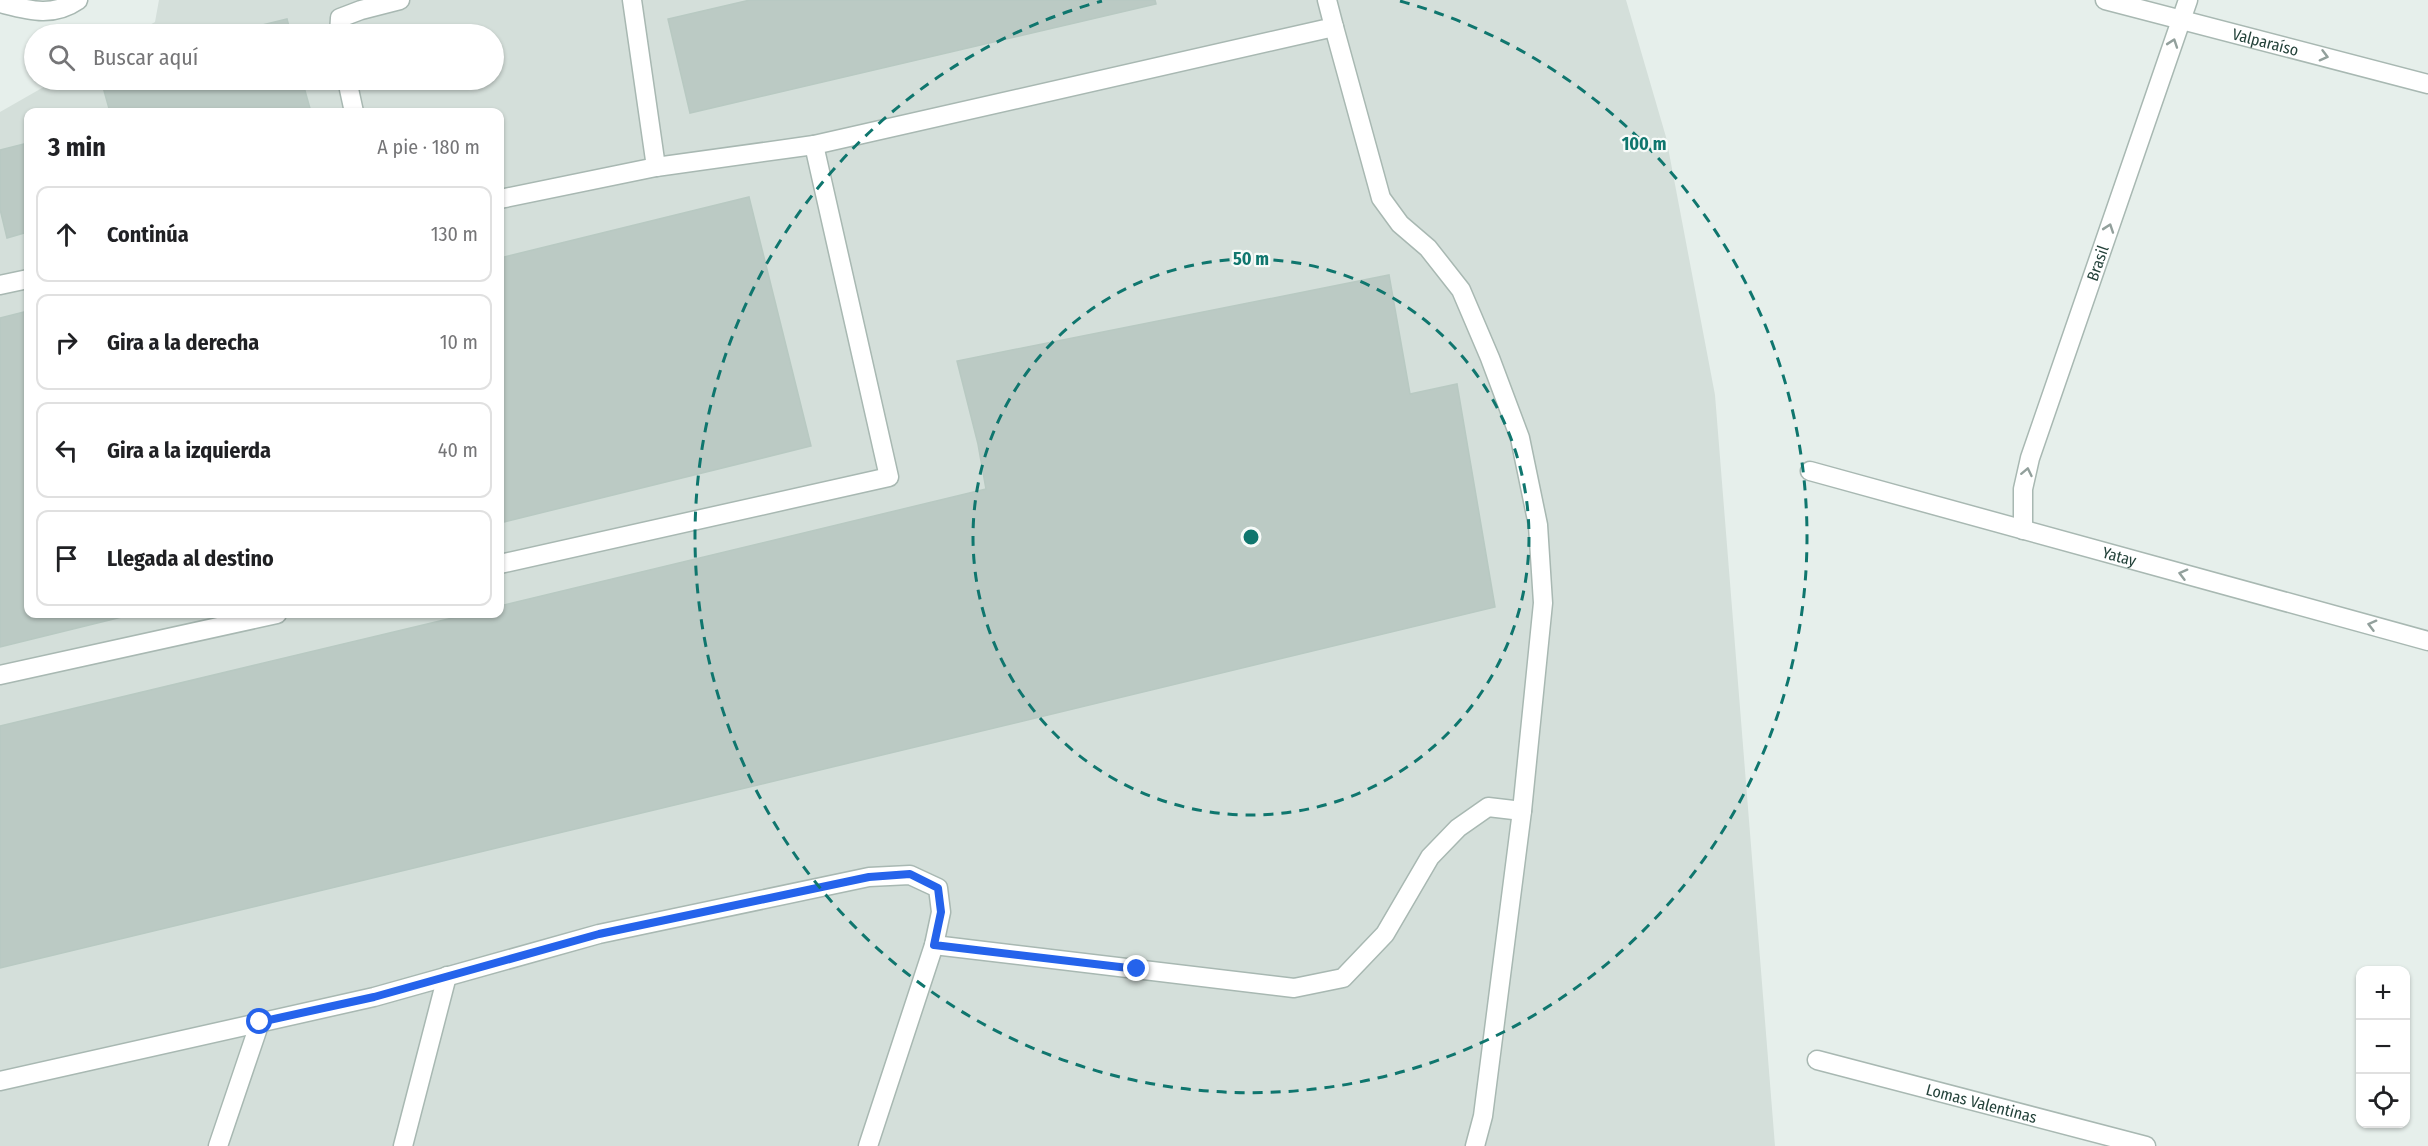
<!DOCTYPE html>
<html lang="es">
<meta charset="utf-8">
<style>
:root{--surface:#fff;--page:#f6f6f6;--text:#202124;--muted:#757577;--line:#e0e0e0}
body{margin:0;font-family:"Fira Sans Condensed",sans-serif;background:var(--page);color:var(--text)}
.controls{position:absolute;right:18px;bottom:18px;display:grid;overflow:hidden;border-radius:12px;box-shadow:0 2px 4px #0004}
.controls button{width:54px;height:54px;display:grid;place-items:center;padding:0;border:0;border-bottom:2px solid var(--line);background:var(--surface);color:var(--text);font:30px sans-serif}
.stop{position:absolute;width:18px;height:18px;margin:-14px;border:4px solid #2563eb;border-radius:50%;background:#fff}
.stop.end{background:#2563eb;border-color:#fff;box-shadow:0 2px 6px #0008}
.list{margin:0;padding:0;list-style:none}
h2{display:flex;justify-content:space-between;align-items:center;height:78px;margin:0;padding:0 24px;font-size:26px}
h2 small{font-size:20px;font-weight:400;color:var(--muted)}
.list li{display:grid;grid-template-columns:39px 1fr auto;gap:18px;align-items:center;box-sizing:border-box;height:96px;margin:0 12px 12px;padding:0 12px;border:2px solid var(--line);border-radius:12px}
.list b{display:block;font-size:22px;white-space:nowrap}
.list em{font-size:20px;font-style:normal;color:var(--muted)}
.icon{flex:none;width:33px;height:33px;fill:none;stroke:currentColor;stroke-width:2;stroke-linecap:round;stroke-linejoin:round}
.map{position:relative;flex:none;width:2428px;height:1146px;overflow:hidden}
.search{position:absolute;background:var(--surface);box-shadow:0 2px 4px #0004;left:24px;top:24px;width:480px;height:66px;display:flex;align-items:center;gap:15px;box-sizing:border-box;padding:0 21px;border-radius:33px;color:var(--muted);font-size:22px}
.panel{position:absolute;background:var(--surface);box-shadow:0 2px 4px #0004;left:24px;top:108px;width:480px;height:510px;border-radius:12px}
.map>svg:first-child{display:block}
.built{fill:#d4dfda;fill-rule:evenodd}
.building{fill:#bbcac4;stroke:#b8c9c2;stroke-width:1.5}
.lines{fill:none;stroke-linecap:round;stroke-linejoin:round}
.service-casing{stroke:#a8b8b2;stroke-width:21}
.minor-casing{stroke:#a8b8b2;stroke-width:21}
.service{stroke:#fff;stroke-width:18}
.minor{stroke:#fff;stroke-width:18}
.oneway{stroke:#92a09c}
.route{stroke:#2563eb;stroke-width:8}
.ring{fill:none;stroke:#0f766e;stroke-width:3;stroke-dasharray:10 8}
.labels{text-anchor:middle;dominant-baseline:central;stroke-width:4.5;stroke-linejoin:round;paint-order:stroke}
.street-label{font-size:16px;fill:#24423a;stroke:#f7fbf9}
.centre{fill:#0f766e;stroke:#f7fbf9;stroke-width:3}
.ring-label{font-size:18px;text-anchor:middle;font-weight:bold;fill:#0f766e;stroke:#f7fbf9;stroke-width:4.5;stroke-linejoin:round;paint-order:stroke}
</style>
<div class="map">
<svg width="2428" height="1146" viewBox="0 0 2428 1146">
<rect width="100%" height="100%" fill="#e6efeb"/>
<path class="built" d="M159 0H1626L1666 137 1715 395 1775 1146H0V112L56 80H494V34H134L155 22ZM28 112H500V614H28Z"/>
<g class="building">
<path d="M750 0H1155L1156 4 690 113 668 19Z"/>
<path d="M287 19 291 34H225Z"/>
<path d="M101 80H302L311 112H110Z"/>
<path d="M28 143V232L7 238 0 209V150Z"/>
<path d="M749 197 811 446 500 523V258Z"/>
<path d="M1389 275 1410 394 1457 384 1495 607 0 968V726L469 614H500V606L986 489 978 444 957 361Z"/>
<path d="M28 311V614H134L0 647V318Z"/>
</g>
<g class="lines">
<g class="service-casing">
<g id="service">
<path d="M1334 27 1381 198 1400 224 1428 248 1461 290 1490 358 1520 438 1538 525 1543 603 1522 811 1483 1116 1475 1146"/>
<path d="M339 34 340 18 361 10 400 0"/>
<path d="M347 80 354 112"/>
<path d="M656 167 814 145 1334 27 1327 0"/>
<path d="M500 199 656 167 632 0"/>
<path d="M0 285 28 279"/>
<path d="M500 564 889 477 814 145"/>
<path d="M0 675 277 614"/>
<path d="M934 945 1294 988 1343 978 1385 934 1430 857 1458 828 1488 807 1522 811"/>
<path d="M0 1081 374 997 599 934 869 877 910 875 938 888 941 912 934 945 868 1146"/>
<path d="M218 1146 260 1022"/>
<path d="M403 1146 447 976"/>
</g>
</g>
<g class="minor-casing">
<g id="minor">
<path id="s1" d="M2105 0 2428 84"/>
<path d="M0 3C28 10 52 18 78 0"/>
<path id="s2" d="M1810 471 2428 641"/>
<path id="s3" d="M2023 530V489L2030 458 2188 0"/>
<path id="s4" d="M1817 1060 2146 1146"/>
</g>
</g>
<use href="#service" class="service"/>
<use href="#minor" class="minor"/>
</g>
<defs><path id="oneway-chevron" d="M-2-3.5L2.5 0L-2 3.5" fill="none" stroke-width="1.6" stroke-linecap="round" stroke-linejoin="round" transform="scale(1.5)"/></defs>
<g class="oneway">
<use href="#oneway-chevron" transform="translate(2173 43) rotate(-71)"/>
<use href="#oneway-chevron" transform="translate(2324 56) rotate(15)"/>
<use href="#oneway-chevron" transform="translate(2109 228) rotate(-71)"/>
<use href="#oneway-chevron" transform="translate(2027 472) rotate(-78)"/>
<use href="#oneway-chevron" transform="translate(2183 574) rotate(-165)"/>
<use href="#oneway-chevron" transform="translate(2372 625) rotate(-165)"/>
</g>
<g class="lines">
<path class="route" d="M260 1022 374 997 599 934 869 877 910 874 938 888 941 912 934 945 1137 969"/>
</g>
<g class="ring">
<circle cx="1251" cy="537" r="278"/>
<path d="M1400 1A556 556 0 1 1 1102 1"/>
</g>
<g class="labels">
<g class="street-label">
<text stroke="none"><textPath href="#s1" startOffset="166">Valparaíso</textPath></text>
<text stroke="none"><textPath href="#s3" startOffset="279">Brasil</textPath></text>
<text stroke="none"><textPath href="#s2" startOffset="321">Yatay</textPath></text>
<text stroke="none"><textPath href="#s4" startOffset="170">Lomas Valentinas</textPath></text>
</g>
</g>
<circle cx="1251" cy="537" r="9" class="centre"/>
<g class="ring-label">
<text x="1644" y="150">100 m</text>
<text x="1251" y="265">50 m</text>
</g>
</svg>
<div class="controls">
<button>+</button>
<button>−</button>
<button><svg class="icon" aria-label="locate" viewBox="0 0 24 24"><circle cx="12" cy="12" r="6"/><path d="M12 2v4M12 18v4M2 12h4M18 12h4"/></svg></button>
</div>
<div class="stop" style="left:260px;top:1022px"></div>
<div class="stop end" style="left:1137px;top:969px"></div>
<div class="search"><svg class="icon" aria-label="search" viewBox="0 0 24 24"><circle cx="10" cy="10" r="6"/><path d="M15 15l6 6"/></svg>Buscar aquí</div>
<section class="panel">
<h2>3 min<small>A pie · 180 m</small></h2>
<ul class="list">
<li><svg class="icon" aria-label="ahead" viewBox="0 0 24 24"><path d="M12 20V5M6 11l6-6 6 6"/></svg><div><b>Continúa</b></div><em>130 m</em></li>
<li><svg class="icon" aria-label="right" viewBox="0 0 24 24"><path d="M7 20v-9h11M14 6l5 5-5 5"/></svg><div><b>Gira a la derecha</b></div><em>10 m</em></li>
<li><svg class="icon" aria-label="left" viewBox="0 0 24 24"><path d="M17 20v-9H6M10 6l-5 5 5 5"/></svg><div><b>Gira a la izquierda</b></div><em>40 m</em></li>
<li><svg class="icon" aria-label="arrive" viewBox="0 0 24 24"><path d="M6 21V4h12l-3 4 3 4H6"/></svg><div><b>Llegada al destino</b></div></li>
</ul>
</section>
</div>
